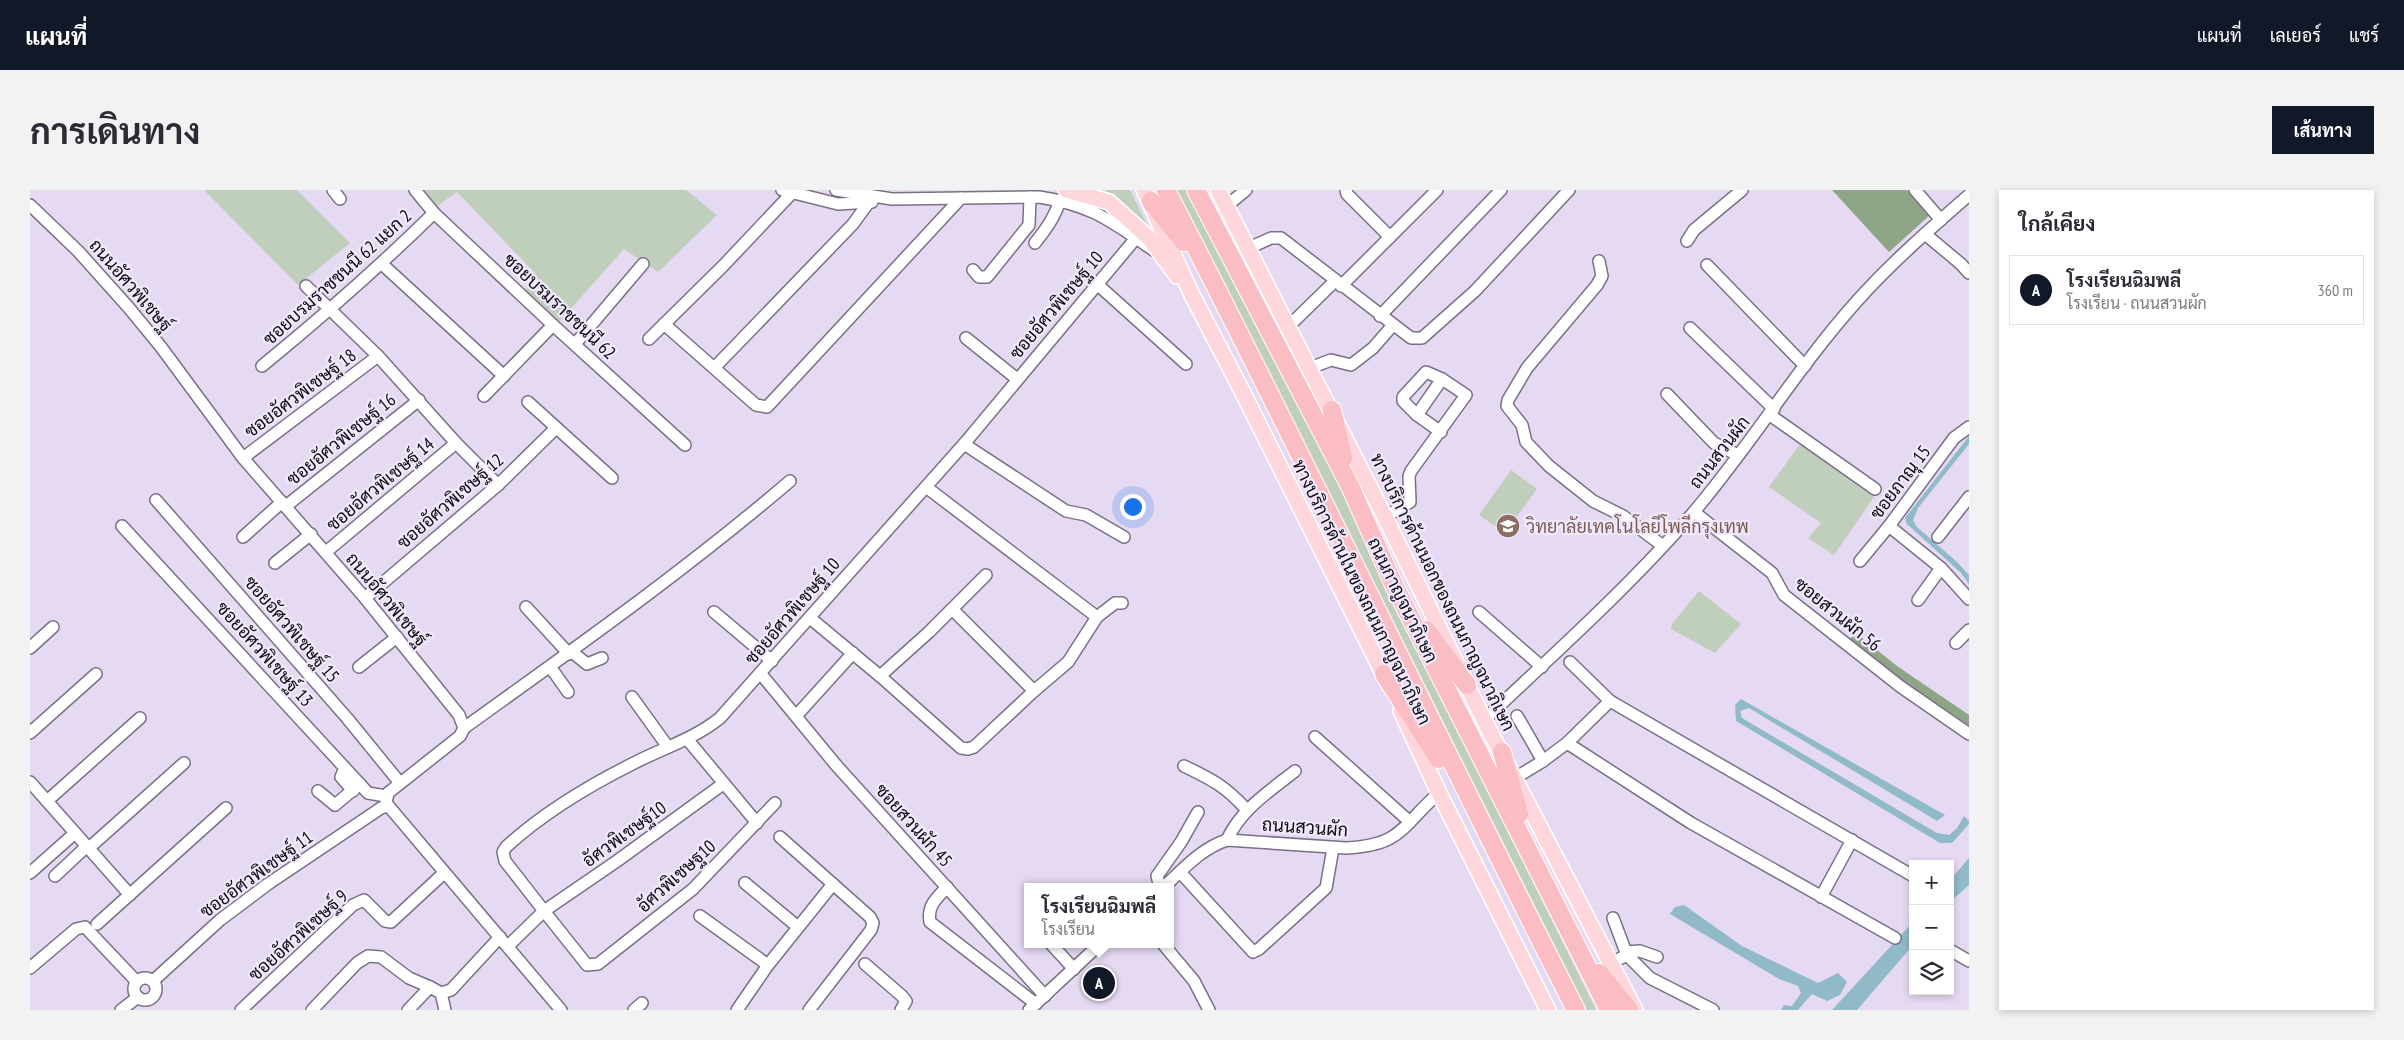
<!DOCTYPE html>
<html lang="th">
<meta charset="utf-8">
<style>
:root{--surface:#fff;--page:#f2f2f3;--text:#2b2b33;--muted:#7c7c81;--line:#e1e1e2;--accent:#111827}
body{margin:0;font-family:"PT Sans Narrow",Sarabun,sans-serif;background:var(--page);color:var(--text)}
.controls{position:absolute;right:15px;bottom:15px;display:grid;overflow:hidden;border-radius:0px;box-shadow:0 2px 8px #0003}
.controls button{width:45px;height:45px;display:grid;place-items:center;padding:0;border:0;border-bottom:1px solid var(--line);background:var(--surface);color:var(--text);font:25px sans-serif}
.you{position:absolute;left:1102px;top:316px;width:18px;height:18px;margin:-12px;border:4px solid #fff;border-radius:50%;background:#1a73e8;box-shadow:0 0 0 8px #1a73e833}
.badge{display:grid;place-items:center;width:32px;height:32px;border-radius:50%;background:var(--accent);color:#fff;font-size:16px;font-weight:700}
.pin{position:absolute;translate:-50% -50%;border:2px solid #fff;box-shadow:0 1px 5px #0006}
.popup{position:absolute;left:994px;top:693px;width:150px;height:65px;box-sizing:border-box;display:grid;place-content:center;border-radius:0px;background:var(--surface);filter:drop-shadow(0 1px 4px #0005);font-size:16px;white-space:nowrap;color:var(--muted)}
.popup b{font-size:19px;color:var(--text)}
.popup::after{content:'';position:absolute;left:50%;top:100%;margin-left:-10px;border:10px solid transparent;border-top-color:var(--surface)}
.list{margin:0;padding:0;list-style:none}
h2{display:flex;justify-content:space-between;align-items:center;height:65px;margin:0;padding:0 20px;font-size:21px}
h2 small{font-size:16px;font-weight:400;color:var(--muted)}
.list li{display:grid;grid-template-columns:32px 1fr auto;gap:15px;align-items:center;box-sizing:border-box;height:70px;margin:0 10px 10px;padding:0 10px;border:1px solid var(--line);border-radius:0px}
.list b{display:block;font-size:19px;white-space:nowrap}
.list p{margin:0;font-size:16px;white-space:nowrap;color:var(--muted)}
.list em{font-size:16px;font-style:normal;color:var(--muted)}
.icon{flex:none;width:28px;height:28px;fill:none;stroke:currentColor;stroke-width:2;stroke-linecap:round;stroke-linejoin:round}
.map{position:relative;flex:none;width:1939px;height:820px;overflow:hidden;border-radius:0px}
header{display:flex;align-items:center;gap:30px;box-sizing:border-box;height:70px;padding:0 25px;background:var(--accent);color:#fff}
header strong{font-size:24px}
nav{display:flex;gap:28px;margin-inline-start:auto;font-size:18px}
.intro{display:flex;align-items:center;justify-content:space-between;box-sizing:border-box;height:120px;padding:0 30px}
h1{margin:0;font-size:35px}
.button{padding:12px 22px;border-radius:0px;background:var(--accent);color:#fff;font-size:18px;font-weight:700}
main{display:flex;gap:30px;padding:0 30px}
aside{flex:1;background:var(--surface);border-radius:0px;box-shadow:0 2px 8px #0003}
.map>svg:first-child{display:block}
.green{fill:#c0cebc}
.forest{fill:#8ea588}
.water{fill:#91bac8}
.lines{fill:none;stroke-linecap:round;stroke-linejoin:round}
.minor-casing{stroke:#7a7085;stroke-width:14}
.major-casing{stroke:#fff;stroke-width:18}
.highway-casing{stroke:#fff;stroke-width:20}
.minor{stroke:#fff;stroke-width:11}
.major{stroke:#fdd7dc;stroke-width:15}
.highway{stroke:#fbbdc4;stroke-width:18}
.labels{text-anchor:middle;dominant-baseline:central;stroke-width:4.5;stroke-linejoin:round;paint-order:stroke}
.street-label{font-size:18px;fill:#0e0b12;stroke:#f1e8fc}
.education-label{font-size:18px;fill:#785e54;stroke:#f1e8fc;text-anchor:start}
</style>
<header>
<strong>แผนที่</strong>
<nav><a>แผนที่</a><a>เลเยอร์</a><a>แชร์</a></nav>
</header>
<div class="intro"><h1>การเดินทาง</h1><a class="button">เส้นทาง</a></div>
<main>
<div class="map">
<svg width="1939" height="820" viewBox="0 0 1939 820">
<rect width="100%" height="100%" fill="#e5daf2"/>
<g class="green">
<path d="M174 0H267L320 53 268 95Z"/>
<path d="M391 0H656L687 25 628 82 594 59 529 132 495 101 505 83 427 2 407 16Z"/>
<path d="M1075 0H1100L1117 35Z"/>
<path d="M1142 0H1157L1285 248 1566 820H1557L1336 377Z"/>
<path d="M1770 254 1844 307 1804 365 1778 348 1791 333 1739 297Z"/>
<path d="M1481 280 1507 299 1475 343 1449 325Z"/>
<path d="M1669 401 1711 434 1685 463 1641 439 1642 434Z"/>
</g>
<g class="forest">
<path d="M1802 0H1877L1900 25 1859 62Z"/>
<path d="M1827 444 1867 476 1939 525V538L1871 493 1819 449Z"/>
</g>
<g class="water">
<path d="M1939 246V254L1888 318 1883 330 1887 337 1926 371 1939 385V394L1931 383 1877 334 1875 328Z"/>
<path d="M1711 509 1915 625 1907 631 1719 518 1710 521 1712 528 1907 643 1919 645 1927 638 1934 626 1939 631V634L1922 653H1910L1706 531 1705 515Z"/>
<path d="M1939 668V695L1920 712V690Z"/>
<path d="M1654 715 1712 756 1788 793 1808 783 1817 792 1810 805 1797 811 1782 804 1768 820H1751L1754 815 1762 816 1771 803 1768 796 1749 789 1640 724 1645 717Z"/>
<path d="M1883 732V755L1827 820H1802Z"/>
</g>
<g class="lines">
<g class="minor-casing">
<g id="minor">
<path d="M303 0 310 9"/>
<path d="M385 0 404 23 523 135 655 255"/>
<path d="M752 0 808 14 842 12"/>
<path d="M806 0 862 9 1009 7C1063 15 1082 32 1125 61"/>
<path d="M1316 0 1317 4 1360 47"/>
<path d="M1885 0 1911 30"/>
<path d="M1199 14 1216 0"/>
<path d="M0 15 48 61 99 118 131 157 213 268 335 408 429 525 434 538 430 546 358 603 356 613 531 820"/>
<path d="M1895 44 1931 74 1939 83"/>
<path d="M1657 51 1664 40 1712 0"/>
<path d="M1005 53C1016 39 1025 27 1030 10"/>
<path d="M1219 58 1241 48H1251L1381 148H1392L1445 101 1539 0"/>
<path d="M1569 71 1572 86 1567 95 1497 178 1478 210 1477 216 1492 235 1496 252 1519 276 1563 311 1593 326 1633 356"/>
<path d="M352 74 474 186"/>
<path d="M1677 75 1775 176"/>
<path d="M943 80 949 87H957L999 35 1000 7"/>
<path d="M1067 94 1156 174"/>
<path d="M276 96 348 166 426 253 468 295"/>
<path d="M1311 96 1407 0"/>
<path d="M1350 126 1471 0"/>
<path d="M634 134 726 215 737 217 931 8"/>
<path d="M1259 136 1305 91"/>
<path d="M1660 138 1744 219"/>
<path d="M936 148 987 189"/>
<path d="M619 149 693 76 762 3"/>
<path d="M545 154 613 74"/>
<path d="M232 176C292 127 349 77 404 23"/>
<path d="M685 177 823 34 839 12"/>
<path d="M1280 178 1301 170 1321 175 1343 158 1363 135"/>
<path d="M1637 204 1684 253 1708 265"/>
<path d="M454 206 523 135"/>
<path d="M498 212 582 288"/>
<path d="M1387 225 1412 189"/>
<path d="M1740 225 1845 299"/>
<path d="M934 254 1036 321 1056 325 1094 347"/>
<path d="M213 268 348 166"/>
<path d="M896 297 1067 427"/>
<path d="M126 310 317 528 370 593"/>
<path d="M256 316 389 210"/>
<path d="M1664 322 1742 383 1754 405 1871 497 1939 544"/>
<path d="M1355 327 1380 312 1379 286 1381 281 1436 205 1412 189 1396 182 1373 207V211L1387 225 1411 242"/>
<path d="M92 336 338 603 356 606"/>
<path d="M1859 336 1911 378 1939 409"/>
<path d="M213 347 252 312"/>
<path d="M1908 347 1939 307"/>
<path d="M296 362 426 253"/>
<path d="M1830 371 1859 336 1924 248 1939 237"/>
<path d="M245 373 281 344"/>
<path d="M335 408 468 295 526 238"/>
<path d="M1888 410 1911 378"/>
<path d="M496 417 539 464"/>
<path d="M922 419 1004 501"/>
<path d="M684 422 742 471"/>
<path d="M1449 422 1512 477"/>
<path d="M780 428 850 486 931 558 938 559 944 557 1004 501 1038 472 1067 427 1085 413H1092"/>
<path d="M1926 453 1939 440"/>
<path d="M0 458 23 437"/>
<path d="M542 462 557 474 572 468"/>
<path d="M1540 472 1580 511 1883 686"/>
<path d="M329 477 367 447"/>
<path d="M521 478 538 502"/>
<path d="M731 484 806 575 1015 806"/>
<path d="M850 486 899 442 956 385"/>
<path d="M602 507 638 557"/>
<path d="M766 526 823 463"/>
<path d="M1454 530C1525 463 1599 397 1663 323 1721 255 1767 178 1827 111 1861 73 1900 39 1939 5"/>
<path d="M434 538C545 458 656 380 760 291"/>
<path d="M0 543 66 484"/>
<path d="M1285 547 1380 632"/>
<path d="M657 549 727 633"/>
<path d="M1537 553 1661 633 1865 748"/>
<path d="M1513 571 1537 553 1580 511"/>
<path d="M1154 576C1183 590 1195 596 1217 620"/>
<path d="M315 578 311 587 323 601"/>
<path d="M1485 588 1513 571 1487 526"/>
<path d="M0 592 100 705"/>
<path d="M693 594 587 671 514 721 557 775 568 774 663 699 745 613"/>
<path d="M288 601 305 615 330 594"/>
<path d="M17 611 110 528"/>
<path d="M750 647 840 727 843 733 841 740 779 820"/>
<path d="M1197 650C1211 619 1240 601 1265 581"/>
<path d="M59 658 154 573"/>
<path d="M1150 682 1223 762 1229 759 1296 698 1303 658"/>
<path d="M0 683 45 643"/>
<path d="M25 686 57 656"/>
<path d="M715 693 768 737"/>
<path d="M917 697C907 708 897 715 900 732L1006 814"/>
<path d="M1130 697 1127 686 1151 652 1168 622"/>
<path d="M1134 697C1153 679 1172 658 1197 650L1316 658C1373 655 1371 636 1409 603"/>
<path d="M1791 707 1822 650"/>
<path d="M670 726 738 775"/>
<path d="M1583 728 1597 765"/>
<path d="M67 734 196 618"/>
<path d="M1021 754 1044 779"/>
<path d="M1133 754 1164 791 1179 820"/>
<path d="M478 756 514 721 475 671 473 662 476 657C514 622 558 596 604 573 633 558 664 549 690 528L934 254 1106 48"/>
<path d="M1920 760 1939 771"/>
<path d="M1596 762 1610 761 1627 767"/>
<path d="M1581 773 1597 765 1620 788 1683 820"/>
<path d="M835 774 872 806 876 811 871 820"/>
<path d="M0 778 46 739 55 737 107 792"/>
<circle cx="115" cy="799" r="11"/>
<path d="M123 791 190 730 238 694 351 618 357 616"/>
<path d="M411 803 415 820"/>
<path d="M91 820 108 807"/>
<path d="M211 820 323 715 334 710 355 731 361 732 414 683"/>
<path d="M282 820 327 773 338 766 351 767 379 788 400 797"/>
<path d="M378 820 400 797 411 803 421 800 470 747"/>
<path d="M604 820 612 813"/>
<path d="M707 820 738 775 803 694"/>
<path d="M999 820 1070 754"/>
</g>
</g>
<g class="major-casing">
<g id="major">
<path d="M1036 0 1079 12 1120 49 1147 86"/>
<path d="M1114 0 1162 105 1212 201 1359 495"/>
<path d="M1188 0 1355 327 1454 530 1605 820"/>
<path d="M1371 521 1409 603 1518 820"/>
</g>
</g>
<g class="highway-casing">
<g id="highway">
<path d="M1136 0C1277 271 1407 548 1546 820"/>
<path d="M1166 0 1320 296 1364 395 1579 820"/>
<path d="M1121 11 1154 52"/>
<path d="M1302 220 1313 268"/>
<path d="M1396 440 1437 495"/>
<path d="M1354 484 1409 569"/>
<path d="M1472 562 1489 624"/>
<path d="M1569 783 1599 820"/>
</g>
</g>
<use href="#minor" class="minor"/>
<use href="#major" class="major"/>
<use href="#highway" class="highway"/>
</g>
<defs>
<g id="university-disc" transform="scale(1.25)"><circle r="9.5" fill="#8d6e63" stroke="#f1e8fc"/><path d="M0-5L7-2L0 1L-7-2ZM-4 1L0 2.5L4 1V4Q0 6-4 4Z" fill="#fff"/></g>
</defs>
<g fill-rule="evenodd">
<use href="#university-disc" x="1478" y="336"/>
</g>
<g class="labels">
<g class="street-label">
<text transform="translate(307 87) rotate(-42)">ซอยบรมราชชนนี 62 แยก 2</text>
<text transform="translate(101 95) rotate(49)">ถนนอัศวพิเชษฐ์</text>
<text transform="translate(1026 115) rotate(-50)">ซอยอัศวพิเชษฐ์ 10</text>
<text transform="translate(530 116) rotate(43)">ซอยบรมราชชนนี 62</text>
<text transform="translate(270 203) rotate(-37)">ซอยอัศวพิเชษฐ์ 18</text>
<text transform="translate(311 249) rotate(-39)">ซอยอัศวพิเชษฐ์ 16</text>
<text transform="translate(1689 262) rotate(-52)">ถนนสวนผัก</text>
<text transform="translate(1870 292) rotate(-53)">ซอยภาณุ 15</text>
<text transform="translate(350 294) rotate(-40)">ซอยอัศวพิเชษฐ์ 14</text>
<text transform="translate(420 311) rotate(-41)">ซอยอัศวพิเชษฐ์ 12</text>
<text transform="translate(1332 402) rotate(64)">ทางบริการด้านในของถนนกาญจนาภิเษก</text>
<text transform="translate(1413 402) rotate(64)">ทางบริการด้านนอกของถนนกาญจนาภิเษก</text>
<text transform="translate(357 409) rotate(50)">ถนนอัศวพิเชษฐ์</text>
<text transform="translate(1373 410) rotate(64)">ถนนกาญจนาภิเษก</text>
<text transform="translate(762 421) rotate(-49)">ซอยอัศวพิเชษฐ์ 10</text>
<text transform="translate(1808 424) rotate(39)">ซอยสวนผัก 56</text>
<text transform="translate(262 439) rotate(49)">ซอยอัศวพิเชษฐ์ 15</text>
<text transform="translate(235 464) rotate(48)">ซอยอัศวพิเชษฐ์ 13</text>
<text transform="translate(884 635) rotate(48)">ซอยสวนผัก 45</text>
<text transform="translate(1275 637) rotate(4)">ถนนสวนผัก</text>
<text transform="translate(594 644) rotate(-36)">อัศวพิเชษฐ์10</text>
<text transform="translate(226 684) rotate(-36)">ซอยอัศวพิเชษฐ์ 11</text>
<text transform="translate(646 686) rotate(-42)">อัศวพิเชษฐ10</text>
<text transform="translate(268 745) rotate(-42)">ซอยอัศวพิเชษฐ์ 9</text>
</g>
<g class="education-label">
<text x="1496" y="336">วิทยาลัยเทคโนโลยีโพลีกรุงเทพ</text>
</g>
</g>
</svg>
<div class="controls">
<button>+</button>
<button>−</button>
<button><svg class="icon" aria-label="layers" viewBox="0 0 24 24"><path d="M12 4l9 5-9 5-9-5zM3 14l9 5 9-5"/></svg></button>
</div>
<div class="you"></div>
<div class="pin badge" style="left:1069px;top:793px">A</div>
<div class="popup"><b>โรงเรียนฉิมพลี</b>โรงเรียน</div>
</div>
<aside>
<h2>ใกล้เคียง<small></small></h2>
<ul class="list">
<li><span class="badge">A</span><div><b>โรงเรียนฉิมพลี</b><p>โรงเรียน · ถนนสวนผัก</p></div><em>360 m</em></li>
</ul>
</aside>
</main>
